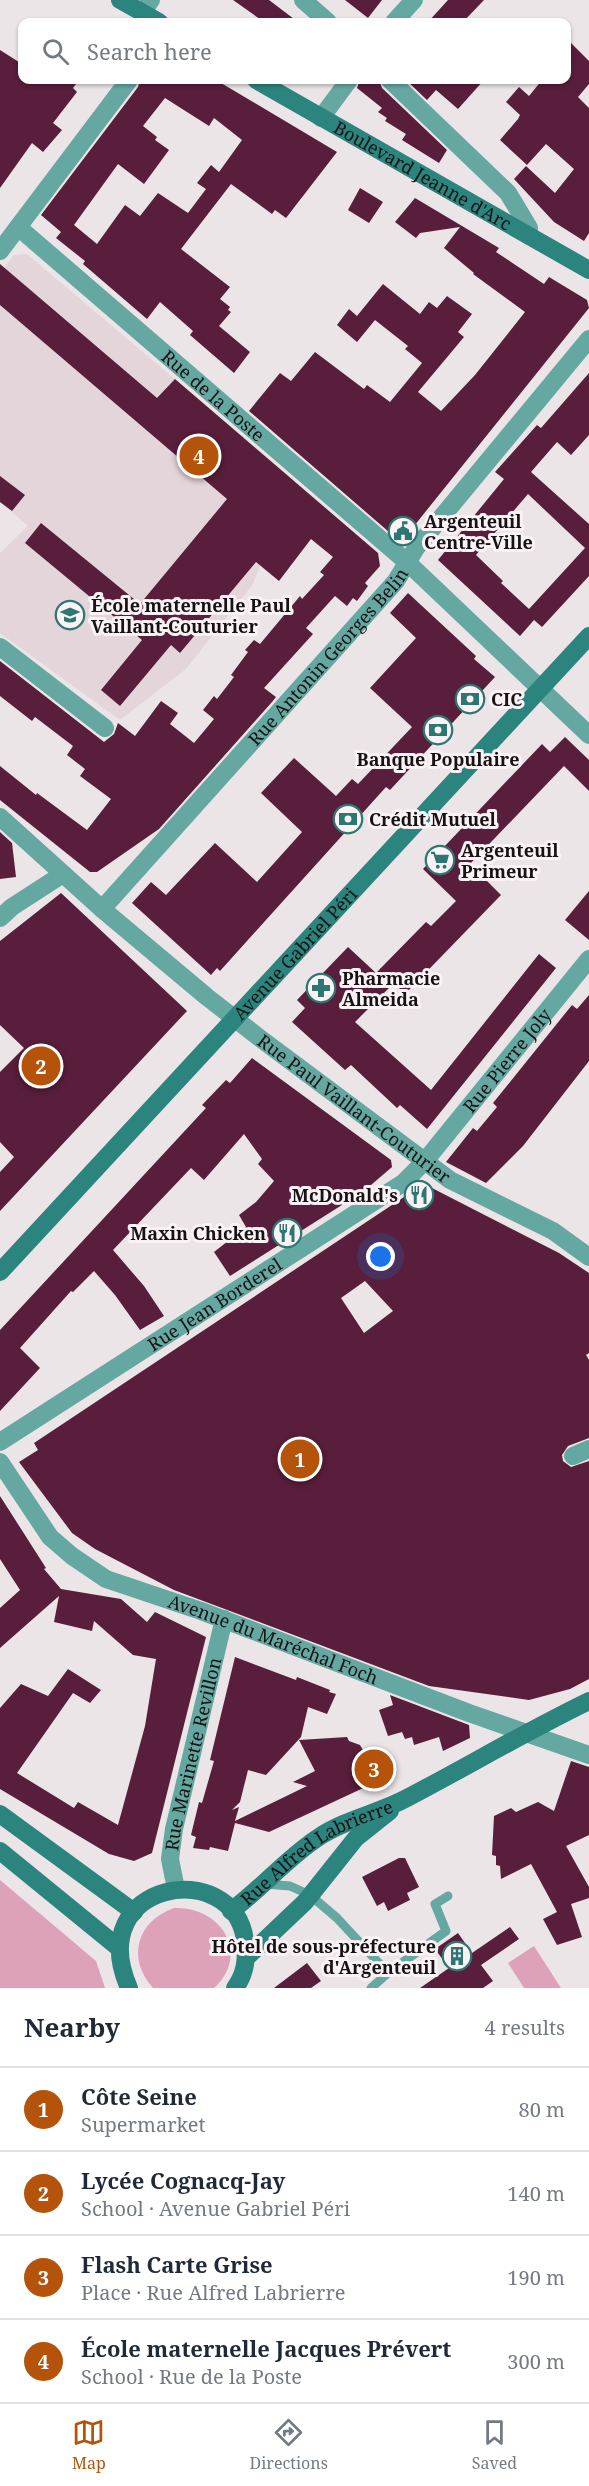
<!DOCTYPE html>
<meta charset="utf-8">
<style>
:root{--surface:#fff;--page:#f2f2f3;--text:#1f2937;--muted:#747a83;--line:#e0e1e3;--accent:#b45309}
body{margin:0;font-family:"Noto Serif",serif;background:var(--page);color:var(--text)}
.you{position:absolute;left:381px;top:1257px;width:21px;height:21px;margin:-15px;border:4px solid #fff;border-radius:50%;background:#1a73e8;box-shadow:0 0 0 9px #1a73e833}
.badge{display:grid;place-items:center;width:39px;height:39px;border-radius:50%;background:var(--accent);color:#fff;font-size:20px;font-weight:700}
.pin{position:absolute;translate:-50% -50%;border:3px solid #fff;box-shadow:0 2px 6px #0006}
.list{margin:0;padding:0;list-style:none}
h2{display:flex;justify-content:space-between;align-items:center;height:78px;margin:0;padding:0 24px;font-size:26px}
h2 small{font-size:20px;font-weight:400;color:var(--muted)}
.list li{display:grid;grid-template-columns:39px 1fr auto;gap:18px;align-items:center;box-sizing:border-box;height:84px;padding:0 24px;border-top:2px solid var(--line)}
.list b{display:block;font-size:22px;white-space:nowrap}
.list p{margin:0;font-size:20px;white-space:nowrap;color:var(--muted)}
.list em{font-size:20px;font-style:normal;color:var(--muted)}
.icon{flex:none;width:33px;height:33px;fill:none;stroke:currentColor;stroke-width:2;stroke-linecap:round;stroke-linejoin:round}
.map{position:relative;flex:none;width:589px;height:1988px;overflow:hidden}
.search{position:absolute;background:var(--surface);box-shadow:0 2px 4px #0004;left:18px;right:18px;top:18px;height:66px;display:flex;align-items:center;gap:15px;box-sizing:border-box;padding:0 21px;border-radius:12px;color:var(--muted);font-size:22px}
.sheet{height:414px;background:var(--surface)}
nav{display:flex;justify-content:space-around;align-items:center;box-sizing:border-box;height:84px;border-top:2px solid var(--line);background:var(--surface);font-size:16px;color:var(--muted)}
nav a{display:grid;justify-items:center;gap:3px}
nav .on{color:var(--accent)}
.map>svg:first-child{display:block}
.built{fill:#e4d5db}
.green{fill:#dea1ba}
.building{fill:#581e3b;fill-rule:evenodd}
.lines{fill:none;stroke-linecap:round;stroke-linejoin:round}
.lane{stroke:#65a8a2;stroke-width:9}
.street{stroke:#65a8a2;stroke-width:18}
.secondary{stroke:#2c847e;stroke-width:18}
.labels{text-anchor:middle;dominant-baseline:central;stroke-width:6;stroke-linejoin:round;paint-order:stroke}
.street-label{font-size:18px;fill:#161314;stroke:#faf2f5}
.poi-label{font-size:18px;font-weight:bold;fill:#161314;stroke:#faf2f5;text-anchor:start}
</style>
<div class="map">
<svg width="589" height="1988" viewBox="0 0 589 1988">
<rect width="100%" height="100%" fill="#ece5e8"/>
<path class="built" d="M27 254 294 480 253 584 186 669 120 720 0 633V553L28 526 0 502V272L14 255Z"/>
<g class="green">
<path d="M0 1880 96 1961 105 1988H0Z"/>
<path d="M174 1908C221 1906 251 1954 214 1988H153C126 1958 137 1921 174 1908Z"/>
<path d="M534 1946 561 1988H524L508 1963Z"/>
</g>
<g class="building">
<path d="M233 0H269L298 22H274L268 18 264 22Z"/>
<path d="M345 0H382L368 18Z"/>
<path d="M448 0H484L463 22H428Z"/>
<path d="M567 39 589 61V84L578 97 589 108V233L584 241 554 222 514 179 526 166 555 193 574 169 546 144 527 165 500 140 518 119 520 115 506 102 519 87 529 96 542 80H567Z"/>
<path d="M0 50 22 64V80H79L73 88 77 92 53 123 62 130 43 152 32 143 0 188Z"/>
<path d="M140 80H216L337 152 286 218 275 210 272 214 231 184 181 249 230 287 220 299 230 307 228 310 231 312 219 326 250 352 234 373 190 335 193 331 160 302 147 319 83 264 85 261 56 238 61 232 41 215 138 87ZM165 98 209 126 214 118 242 140 219 172 211 165 197 183 206 189 188 213 158 193 140 216 125 205 97 244 74 225 118 164 144 184 169 150 155 140 157 137 143 126Z"/>
<path d="M360 80H379L382 88 447 150 439 163 402 140 406 134 385 121 387 118 378 112 382 108 357 88Z"/>
<path d="M406 80H484L458 109 436 90 427 100Z"/>
<path d="M360 188 383 202 369 223 348 210Z"/>
<path d="M415 198 499 248 496 252 544 284 549 277 587 300 589 308 410 531 389 532 249 411 280 373 291 381 315 352 364 389 367 385 390 402 422 363 405 349 408 346 375 320 357 342 337 325 349 309 357 316 383 284 420 314 429 302 437 308 447 296 472 314 458 332 464 337 418 392 441 411 475 375 525 312 473 274 474 273 444 248 460 227 420 233 416 238 395 222Z"/>
<path d="M0 264 157 398 175 379 378 553 380 566 365 583 368 586 357 601 353 598 347 606 335 596 306 628 313 634 264 688 276 697 272 702 159 829 97 872H90L0 800V766L36 795 37 793 87 830 111 799 80 776 85 769 67 755 73 746 35 717 32 721 0 696V661L104 742 114 734 118 723 135 736 161 701 178 713 170 724 194 743 214 719 203 710 214 696 217 699 234 677 231 675 248 652 245 650 254 640 260 644 300 596 302 599 324 575 320 572 333 557 311 539 279 581 256 562 180 653 171 645 120 706 101 690 142 640 25 543 41 523 140 604 227 499 0 305Z"/>
<path d="M589 373V435L571 455 557 442 531 472 589 524V576L542 627 534 620 520 636 438 560 504 479 495 472 537 425 541 428ZM528 494 585 548 529 609 501 583 503 581 476 555Z"/>
<path d="M0 476 25 495 12 511 0 502Z"/>
<path d="M408 593 476 656 474 659 495 677 390 790 386 787 220 971 217 968 211 975 132 903 151 882 166 895 215 843 257 882 302 832 261 793 294 758 336 796 352 779 358 784 412 727 370 688 416 638 390 613Z"/>
<path d="M565 737 589 760V791L564 766 470 864 501 895 405 994 394 983 355 1022 431 1090 539 954 556 968 427 1129 400 1105 397 1108 351 1065 345 1070 292 1022 305 1008 297 1000 348 947 376 973 426 922 431 926 456 901 423 869 542 744 550 752Z"/>
<path d="M0 832 12 843 16 877 0 879Z"/>
<path d="M589 891V940L565 920Z"/>
<path d="M61 893 187 1011 0 1211V1172L14 1157 0 1142V1072L24 1048 0 1025V941Z"/>
<path d="M589 995V1061L523 1146 486 1183 446 1162 473 1128 477 1131 497 1107 493 1103 572 1005 577 1009Z"/>
<path d="M252 1058 391 1160 392 1167 364 1191 230 1276 214 1252 246 1227 239 1215 256 1202 274 1181 258 1164 262 1159 244 1134 204 1180 191 1168 113 1250 144 1286 164 1316 140 1330 115 1295 94 1271 73 1292 71 1291 20 1348 40 1368 0 1411V1330L206 1108 202 1105 226 1080 230 1083Z"/>
<path d="M419 1187 432 1188 469 1207 559 1253 589 1273V1353L586 1355 589 1360V1438L568 1446 562 1455 563 1461 571 1467 589 1461V1679L570 1689 529 1700 429 1686 174 1590 95 1549 72 1533 19 1462 38 1450 34 1443ZM365 1281 393 1311 364 1333 341 1298Z"/>
<path d="M0 1496 46 1568 44 1569 61 1589 121 1599 147 1622 155 1612 206 1637 152 1853 134 1861 109 1854 0 1789V1708L21 1684 48 1696 68 1669 101 1690 90 1703 73 1693 17 1773 74 1808 78 1802 118 1825 145 1726 156 1659 133 1655 94 1621 92 1631 54 1622 59 1596 0 1648V1608L20 1590 0 1559Z"/>
<path d="M235 1657 296 1680 297 1677 330 1690 329 1692 336 1694 327 1714 308 1707 301 1737 266 1775 248 1770 240 1802 232 1810 239 1807 235 1821 307 1786 293 1782 315 1771 299 1740 347 1737 349 1741 360 1745 367 1757 377 1752 389 1776 269 1832 235 1823 228 1851 210 1847 209 1850 193 1848 196 1837 191 1835 199 1802 202 1803 214 1761 210 1760Z"/>
<path d="M390 1695 469 1725 470 1738 443 1751 439 1737 414 1745 412 1737 405 1739 402 1732 388 1736 379 1710 393 1705Z"/>
<path d="M571 1761 589 1767V1835L566 1846 589 1887V1898L571 1904 582 1937 557 1945 543 1919 557 1912 531 1864 501 1879 500 1866 496 1865V1856L492 1855 494 1816 511 1808 516 1812 538 1802 554 1811Z"/>
<path d="M399 1858H405L419 1887 407 1893 410 1900 388 1911 384 1902 377 1906 362 1877Z"/>
<path d="M510 1927 519 1939 481 1965 493 1981 483 1988H420L449 1968 435 1949 458 1933 472 1953Z"/>
<path d="M307 1963 321 1981 311 1988H274Z"/>
</g>
<g class="lines">
<g class="lane">
<path d="M265 1884 290 1886 310 1895 337 1918 388 1973 371 1988"/>
<path d="M388 1973 446 1931 435 1904 448 1896"/>
</g>
<g class="street">
<path d="M303 0 328 22"/>
<path d="M142 13 151 0"/>
<path d="M394 22 414 0"/>
<path d="M390 80 508 193 529 228 528 235"/>
<path d="M321 118 349 80"/>
<path id="s1" d="M18 227 408 563 589 735"/>
<path d="M0 251 129 80"/>
<path d="M0 647 105 728"/>
<path id="s2" d="M0 817 102 909 207 997 261 1039 450 1180 553 1231 589 1257"/>
<path id="s3" d="M102 909 396 581 416 548 589 339"/>
<path d="M0 918 12 907 63 874"/>
<path id="s4" d="M0 1442 403 1183 425 1161 589 959"/>
<path d="M573 1456 589 1449"/>
<path id="s5" d="M0 1462 50 1537 72 1556 106 1579 201 1611 469 1713 589 1755"/>
<path id="s6" d="M176 1889 170 1859 174 1829 224 1619"/>
</g>
<g class="secondary">
<path d="M120 0 159 22"/>
<path id="s7" d="M256 80 589 270"/>
<path id="s8" d="M0 1272 589 636"/>
<path d="M0 1814 134 1912"/>
<path d="M0 1851 119 1948"/>
<path id="s9" d="M231 1911C262 1888 288 1857 319 1837 346 1819 379 1813 407 1798 468 1766 527 1731 589 1701"/>
<path d="M247 1957 305 1902 356 1838 390 1811"/>
<path d="M129 1988C82 1881 233 1856 245 1940 247 1958 246 1973 235 1988"/>
</g>
</g>
<defs>
<g id="civic-ring" transform="scale(1.5)"><circle r="9.5" fill="#faf2f5" stroke="#2e7671" stroke-width="1.5"/><path d="M-.6-6.5H3V-4.5H.6V-3L4-1V1h2V6H-6V1h2V-1L-.6-3ZM-1.2 2.5V6h2.4V2.5Z" fill="#2e7671"/></g>
<g id="school-ring" transform="scale(1.5)"><circle r="9.5" fill="#faf2f5" stroke="#2e7671" stroke-width="1.5"/><path d="M0-5L7-2L0 1L-7-2ZM-4 1L0 2.5L4 1V4Q0 6-4 4Z" fill="#2e7671"/></g>
<g id="bank-ring" transform="scale(1.5)"><circle r="9.5" fill="#faf2f5" stroke="#2e7671" stroke-width="1.5"/><path d="M-6-4H6V4H-6ZM0-2.3a2.3 2.3 0 1 0 0 4.6a2.3 2.3 0 1 0 0-4.6Z" fill="#2e7671"/></g>
<g id="supermarket-ring" transform="scale(1.5)"><circle r="9.5" fill="#faf2f5" stroke="#2e7671" stroke-width="1.5"/><path d="M-6-5.5h2.5l.6 2H6L4.5 2H-2.5L-4.4-4H-6ZM-1.5 3.2a1.3 1.3 0 1 0 .1 0ZM3 3.2a1.3 1.3 0 1 0 .1 0Z" fill="#2e7671"/></g>
<g id="pharmacy-ring" transform="scale(1.5)"><circle r="9.5" fill="#faf2f5" stroke="#2e7671" stroke-width="1.5"/><path d="M-2-6h4v4h4v4h-4v4h-4v-4h-4v-4h4Z" fill="#2e7671"/></g>
<g id="restaurant-ring" transform="scale(1.5)"><circle r="9.5" fill="#faf2f5" stroke="#2e7671" stroke-width="1.5"/><path d="M-5-6h1v4h1v-4h1v4h1v-4h1v5L-1.5 .5V6h-2V.5L-5-1ZM5-6V6H3V1.5H1.5Q1.5-4 5-6Z" fill="#2e7671"/></g>
<g id="building-ring" transform="scale(1.5)"><circle r="9.5" fill="#faf2f5" stroke="#2e7671" stroke-width="1.5"/><path d="M-4-6H4V6H1V3H-1V6H-4ZM-2.5-4.3h1.7v1.8h-1.7ZM.8-4.3h1.7v1.8H.8ZM-2.5-1h1.7V.8h-1.7ZM.8-1h1.7V.8H.8Z" fill="#2e7671"/></g>
</defs>
<g fill-rule="evenodd">
<use href="#civic-ring" x="403" y="531"/>
<use href="#school-ring" x="70" y="615"/>
<use href="#bank-ring" x="470" y="699"/>
<use href="#bank-ring" x="438" y="730"/>
<use href="#bank-ring" x="348" y="819"/>
<use href="#supermarket-ring" x="440" y="860"/>
<use href="#pharmacy-ring" x="321" y="988"/>
<use href="#restaurant-ring" x="419" y="1195"/>
<use href="#restaurant-ring" x="287" y="1233"/>
<use href="#building-ring" x="457" y="1956"/>
</g>
<g class="labels">
<g class="street-label">
<text stroke="none"><textPath href="#s7" startOffset="192">Boulevard Jeanne d'Arc</textPath></text>
<text stroke="none"><textPath href="#s1" startOffset="258">Rue de la Poste</textPath></text>
<text stroke="none"><textPath href="#s3" startOffset="339">Rue Antonin Georges Belin</textPath></text>
<text stroke="none"><textPath href="#s8" startOffset="434">Avenue Gabriel Péri</textPath></text>
<text stroke="none"><textPath href="#s4" startOffset="640">Rue Pierre Joly</textPath></text>
<text stroke="none"><textPath href="#s2" startOffset="459">Rue Paul Vaillant-Couturier</textPath></text>
<text stroke="none"><textPath href="#s4" startOffset="255">Rue Jean Borderel</textPath></text>
<text stroke="none"><textPath href="#s5" startOffset="338">Avenue du Maréchal Foch</textPath></text>
<text stroke="none"><textPath href="#s6" startOffset="138">Rue Marinette Revillon</textPath></text>
<text stroke="none"><textPath href="#s9" startOffset="105">Rue Alfred Labrierre</textPath></text>
</g>
<g class="poi-label">
<text x="424" y="521">Argenteuil<tspan x="424" dy="21">Centre-Ville</tspan></text>
<text x="91" y="605">École maternelle Paul<tspan x="91" dy="21">Vaillant-Couturier</tspan></text>
<text x="491" y="699">CIC</text>
<text x="438" y="759" text-anchor="middle">Banque Populaire</text>
<text x="369" y="819">Crédit Mutuel</text>
<text x="461" y="850">Argenteuil<tspan x="461" dy="21">Primeur</tspan></text>
<text x="342" y="978">Pharmacie<tspan x="342" dy="21">Almeida</tspan></text>
<text x="398" y="1195" text-anchor="end">McDonald's</text>
<text x="266" y="1233" text-anchor="end">Maxin Chicken</text>
<text x="436" y="1946" text-anchor="end">Hôtel de sous-préfecture<tspan x="436" dy="21">d'Argenteuil</tspan></text>
</g>
</g>
</svg>
<div class="you"></div>
<div class="pin badge" style="left:300px;top:1459px">1</div>
<div class="pin badge" style="left:41px;top:1066px">2</div>
<div class="pin badge" style="left:374px;top:1769px">3</div>
<div class="pin badge" style="left:199px;top:456px">4</div>
<div class="search"><svg class="icon" aria-label="search" viewBox="0 0 24 24"><circle cx="10" cy="10" r="6"/><path d="M15 15l6 6"/></svg>Search here</div>
</div>
<section class="sheet">
<h2>Nearby<small>4 results</small></h2>
<ul class="list">
<li><span class="badge">1</span><div><b>Côte Seine</b><p>Supermarket</p></div><em>80 m</em></li>
<li><span class="badge">2</span><div><b>Lycée Cognacq-Jay</b><p>School · Avenue Gabriel Péri</p></div><em>140 m</em></li>
<li><span class="badge">3</span><div><b>Flash Carte Grise</b><p>Place · Rue Alfred Labrierre</p></div><em>190 m</em></li>
<li><span class="badge">4</span><div><b>École maternelle Jacques Prévert</b><p>School · Rue de la Poste</p></div><em>300 m</em></li>
</ul>
</section>
<nav>
<a class="on"><svg class="icon" aria-label="map" viewBox="0 0 24 24"><path d="M3 6l6-2 6 2 6-2v14l-6 2-6-2-6 2zM9 4v14M15 6v14"/></svg>Map</a>
<a><svg class="icon" aria-label="directions" viewBox="0 0 24 24"><path d="M12 3l9 9-9 9-9-9zM9 14v-3h6M13 9l2 2-2 2"/></svg>Directions</a>
<a><svg class="icon" aria-label="saved" viewBox="0 0 24 24"><path d="M7 4h10v16l-5-4-5 4z"/></svg>Saved</a>
</nav>
